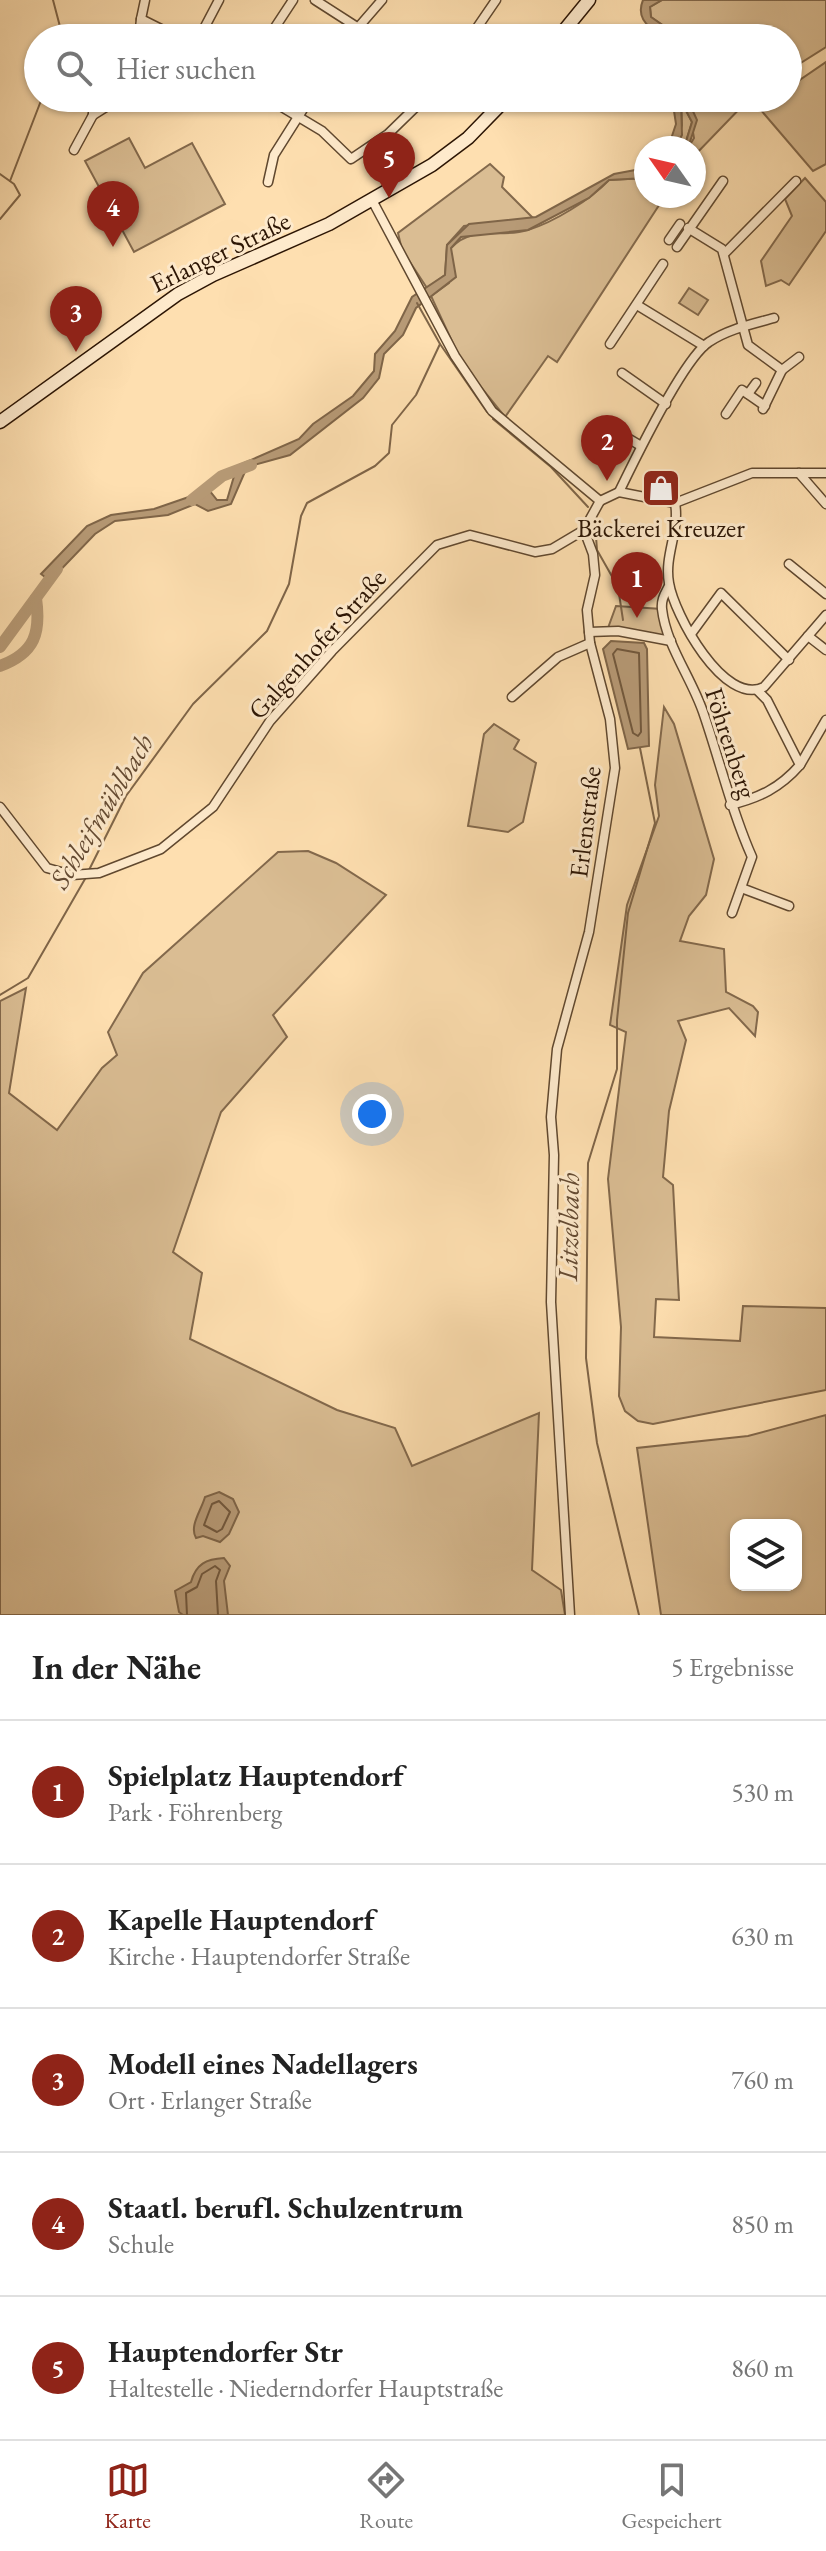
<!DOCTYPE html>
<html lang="de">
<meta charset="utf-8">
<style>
:root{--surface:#fff;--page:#f6f6f6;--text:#222;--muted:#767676;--line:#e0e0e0;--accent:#8f2418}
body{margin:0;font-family:"EB Garamond",serif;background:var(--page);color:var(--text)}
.controls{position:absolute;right:24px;bottom:24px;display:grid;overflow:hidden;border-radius:16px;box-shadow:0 2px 6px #0004}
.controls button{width:72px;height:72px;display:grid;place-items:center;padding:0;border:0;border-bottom:2px solid var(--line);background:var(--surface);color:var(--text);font:40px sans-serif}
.compass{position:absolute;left:634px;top:136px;width:72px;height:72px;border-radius:50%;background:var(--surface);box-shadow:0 2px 6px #0004;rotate:304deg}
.you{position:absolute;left:372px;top:1114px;width:28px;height:28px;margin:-20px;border:6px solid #fff;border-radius:50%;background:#1a73e8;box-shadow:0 0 0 12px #1a73e833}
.badge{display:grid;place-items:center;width:52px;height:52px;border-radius:50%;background:var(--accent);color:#fff;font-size:26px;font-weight:700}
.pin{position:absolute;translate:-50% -66px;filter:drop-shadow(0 2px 4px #0008)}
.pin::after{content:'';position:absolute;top:42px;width:28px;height:24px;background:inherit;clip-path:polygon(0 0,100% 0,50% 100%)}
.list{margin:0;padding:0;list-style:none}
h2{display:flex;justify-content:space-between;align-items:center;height:104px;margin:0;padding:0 32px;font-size:34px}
h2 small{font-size:26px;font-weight:400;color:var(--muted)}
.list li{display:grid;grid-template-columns:52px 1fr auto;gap:24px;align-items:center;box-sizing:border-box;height:144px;padding:0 32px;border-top:2px solid var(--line)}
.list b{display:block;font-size:30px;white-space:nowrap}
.list p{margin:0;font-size:26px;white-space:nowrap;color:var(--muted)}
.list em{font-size:26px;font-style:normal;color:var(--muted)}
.icon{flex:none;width:44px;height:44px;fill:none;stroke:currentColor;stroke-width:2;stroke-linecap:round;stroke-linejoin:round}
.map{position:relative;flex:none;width:826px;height:1615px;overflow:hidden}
.search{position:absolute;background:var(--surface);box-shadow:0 2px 6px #0004;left:24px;right:24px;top:24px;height:88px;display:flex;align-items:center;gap:20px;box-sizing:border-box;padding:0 28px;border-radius:44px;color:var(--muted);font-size:30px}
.sheet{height:824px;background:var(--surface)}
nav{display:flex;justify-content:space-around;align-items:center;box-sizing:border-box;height:112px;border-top:2px solid var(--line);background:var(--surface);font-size:22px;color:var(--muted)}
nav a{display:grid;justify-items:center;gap:4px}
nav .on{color:var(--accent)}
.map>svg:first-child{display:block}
.green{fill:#dabd93;stroke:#83694c;stroke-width:2;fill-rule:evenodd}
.water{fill:#b79a76;stroke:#7f6548;stroke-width:2}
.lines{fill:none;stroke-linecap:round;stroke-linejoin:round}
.shore{stroke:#72583d;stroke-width:2}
.stream{stroke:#7f6548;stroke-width:2}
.river{stroke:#b79a76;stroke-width:12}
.street-casing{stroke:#60482f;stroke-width:11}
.secondary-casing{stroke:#2c1504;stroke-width:15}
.street{stroke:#feeacc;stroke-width:8}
.secondary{stroke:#feeacc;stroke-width:12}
.labels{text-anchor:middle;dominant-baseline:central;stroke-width:6;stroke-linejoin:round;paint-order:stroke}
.street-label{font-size:26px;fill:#2c1504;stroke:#feeacc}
.poi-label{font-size:26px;fill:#2c1504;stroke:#feeacc}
.water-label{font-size:28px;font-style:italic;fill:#644a32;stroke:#feeacc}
</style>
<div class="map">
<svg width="826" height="1615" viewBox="0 0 826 1615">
<rect width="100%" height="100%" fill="#fedfb0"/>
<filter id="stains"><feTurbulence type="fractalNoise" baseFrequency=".0025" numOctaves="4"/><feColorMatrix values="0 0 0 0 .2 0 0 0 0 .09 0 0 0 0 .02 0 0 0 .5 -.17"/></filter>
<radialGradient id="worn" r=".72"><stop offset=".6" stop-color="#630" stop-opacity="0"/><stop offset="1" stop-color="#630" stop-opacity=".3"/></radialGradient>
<g class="green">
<path d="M662 0H826V47L788 71V38H681L651 17 650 7Z"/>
<path d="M826 62V164L813 171 760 109 774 98H788V88Z"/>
<path d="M687 98H750L694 156V148H688L694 138Z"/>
<path d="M681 101 692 122 684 148H675L682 125Z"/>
<path d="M129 138 145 168 192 143 225 204 134 252 85 161Z"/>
<path d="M490 164 504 177 502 187 533 218 464 226 447 245 445 275 427 288 402 250 398 233Z"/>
<path d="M646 178V196H665L557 362 548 356 505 417 463 365 431 296 449 283 451 248C474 224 499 239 528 230 554 222 590 200 609 180Z"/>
<path d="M805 178 826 202V231L789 285 781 280 766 286 761 261 792 216 785 199Z"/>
<path d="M689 288 708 300 698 315 679 303Z"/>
<path d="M616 606 662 609 671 641 608 628Z"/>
<path d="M664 707 674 724 714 859 706 895 689 916 680 941 724 949 726 992 753 1006 758 1012 755 1036 729 1008 678 1021 686 1040 669 1111 663 1177 673 1185 679 1300 656 1299 654 1337 740 1341 743 1306 826 1308V1390L653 1424 638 1421 625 1411 619 1396 621 1327 608 1179 626 1032 610 1025 627 905 659 816 655 785Z"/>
<path d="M494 724 519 740 514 749 536 763 523 822 508 832 468 826 484 734Z"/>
<path d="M308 851 336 863 386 895 273 1015 287 1037 221 1112 173 1252 202 1273 190 1339 337 1410 395 1428 412 1466 539 1413 532 1570 561 1590 565 1615H0V1001L26 988 9 1093 57 1130 102 1068 117 1055 108 1032 143 973 278 852Z"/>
<path d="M826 1415V1615H661L637 1448 748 1436ZM736 1525H796V1585H736Z"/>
</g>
<g class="water">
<path d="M643 0H662L650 7 651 17 681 38C661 38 633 24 643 0Z"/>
<path d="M672 98H687L697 120 688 148H684L692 122 681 101 682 135 675 148H668L676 124Z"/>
<path d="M646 168V178L609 180 589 198 528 230 461 237 451 248 456 277 416 308 403 335 384 354 379 378 363 398 290 455 247 467 231 504 208 511 195 504 168 515 115 521 95 534 50 581 41 574 87 526 111 515 154 509 209 490 217 500H227L237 466 299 439 313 424 353 396 374 371 375 354 395 331 412 297 445 275 447 245 469 224 536 217 614 174Z"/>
<path d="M611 641 644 643 647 649 649 746 628 749 603 649Z"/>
<path d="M219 1492 233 1499 239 1512 229 1534 220 1542 203 1536 196 1538C189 1526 201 1511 205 1497Z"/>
<path d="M224 1558 230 1566 224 1581 228 1615H183L179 1612 175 1591 191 1582C196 1564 206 1559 224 1558Z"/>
</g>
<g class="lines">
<g class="shore">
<path d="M617 649 639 653 641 732 638 736 633 733 613 654Z"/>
<path d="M219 1501 230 1512 222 1529 217 1532 204 1525 212 1504Z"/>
<path d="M187 1615 186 1593 197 1587 202 1574 215 1566 220 1570 216 1581 218 1615"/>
</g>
<g class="stream">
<path d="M53 0 63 38"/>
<path d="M0 174 14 184 20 195 0 219"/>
<path d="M10 181 42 98"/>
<path d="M440 344 487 412"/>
<path d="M493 419 551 467 588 507"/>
<path d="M595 523 597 550 618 587 623 620"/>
<path d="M89 870 126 796 193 704 267 631 289 584 301 516 307 503 375 466 389 453 392 425 416 395 440 344 417 303"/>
<path d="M0 995 28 978 85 879"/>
<path d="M639 1615 597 1443 586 1358 588 1163 617 1069V1020L628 913 655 823 640 748"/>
</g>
<g class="river">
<path d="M192 500 222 476 251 465"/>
<path d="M0 647 57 569"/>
<path d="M0 666C35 653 41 633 36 598"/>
</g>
<g class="street-casing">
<g id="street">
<path d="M145 0 141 19 179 38"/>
<path d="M315 0 357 27"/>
<path d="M139 38 141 19"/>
<path d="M199 38 219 0"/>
<path d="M268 38 293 0"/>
<path d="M349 38 382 0"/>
<path d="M470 38 496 0"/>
<path d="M93 98V115"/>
<path d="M267 98 322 131 351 159 388 134 425 98"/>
<path d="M74 150 93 115 120 98"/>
<path d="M268 182 274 155 310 98"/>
<path d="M372 200 455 356 492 411 600 501"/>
<path d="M688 228 722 249 748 345 782 370 763 409"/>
<path d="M669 240 680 224"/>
<path d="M677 247 723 181"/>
<path d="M724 254 796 181"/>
<path d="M637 305 704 346"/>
<path d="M610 344 663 264"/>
<path d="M782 370 799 357"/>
<path d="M622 373 666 404"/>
<path d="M748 394 756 383"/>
<path d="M726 414 742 390 765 406"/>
<path d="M604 424 641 446"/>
<path d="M799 473 826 504"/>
<path d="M619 492C634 461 684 358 709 342 728 329 753 324 774 318"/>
<path d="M600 501 619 492 675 503 752 473H826"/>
<path d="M675 503C680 531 664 555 669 583 674 614 724 707 764 687L826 615"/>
<path d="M789 564 826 594"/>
<path d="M669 586C665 594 661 599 662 609 666 645 691 677 703 712 720 761 731 810 752 857L732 913"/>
<path d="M589 632 618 631 671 641"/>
<path d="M691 634 721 593 789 660"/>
<path d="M808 636 826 650"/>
<path d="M512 697 558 657 590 643"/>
<path d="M800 765 826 720"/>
<path d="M730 805C759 798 780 788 800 765L767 700 757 690"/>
<path d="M0 807 47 868 72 875 99 873 161 849 213 807 270 721 332 651 437 545 470 535 535 552 552 549 584 530 600 501"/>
<path d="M744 889 789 906"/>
<path d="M570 1615 551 1302 554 1155 551 1117 557 1049 589 932 615 768 610 719 590 643 587 610 595 575 593 554 584 530"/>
</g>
</g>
<g class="secondary-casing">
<g id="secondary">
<path d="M558 38 589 0"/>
<path d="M0 422 178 294 213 275 329 224 432 165 468 138 507 98"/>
</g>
</g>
<use href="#street" class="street"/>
<use href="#secondary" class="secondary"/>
</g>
<defs>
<g id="shop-square" transform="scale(2)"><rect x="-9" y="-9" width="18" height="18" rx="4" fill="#8f2418" stroke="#feeacc"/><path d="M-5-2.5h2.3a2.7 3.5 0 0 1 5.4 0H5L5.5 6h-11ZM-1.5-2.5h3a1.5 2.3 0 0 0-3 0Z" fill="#fff"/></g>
</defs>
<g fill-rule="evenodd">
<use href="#shop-square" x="661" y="488"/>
</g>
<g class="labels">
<g class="street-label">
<text transform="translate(220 252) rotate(-26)">Erlanger Straße</text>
<text transform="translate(317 644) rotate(-48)">Galgenhofer Straße</text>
<text transform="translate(731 743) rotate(72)">Föhrenberg</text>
<text transform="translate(585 822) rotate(-83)">Erlenstraße</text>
</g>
<g class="poi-label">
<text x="661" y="528">Bäckerei Kreuzer</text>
</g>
<g class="water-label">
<text transform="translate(101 811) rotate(-59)">Schleifmühlbach</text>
<text transform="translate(568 1227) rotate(-89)">Litzelbach</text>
</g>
</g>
<rect width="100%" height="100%" filter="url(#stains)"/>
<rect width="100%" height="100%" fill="url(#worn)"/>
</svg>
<div class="controls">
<button><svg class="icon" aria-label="layers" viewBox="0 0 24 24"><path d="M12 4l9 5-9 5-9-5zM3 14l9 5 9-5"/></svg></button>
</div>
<svg class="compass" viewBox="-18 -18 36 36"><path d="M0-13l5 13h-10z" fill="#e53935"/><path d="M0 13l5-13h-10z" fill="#767676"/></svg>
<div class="you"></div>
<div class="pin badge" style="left:637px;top:618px">1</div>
<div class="pin badge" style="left:607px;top:481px">2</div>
<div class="pin badge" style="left:76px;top:352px">3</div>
<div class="pin badge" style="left:113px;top:247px">4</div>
<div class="pin badge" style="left:389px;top:198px">5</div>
<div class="search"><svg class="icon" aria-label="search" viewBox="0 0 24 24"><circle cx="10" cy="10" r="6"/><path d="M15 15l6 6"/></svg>Hier suchen</div>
</div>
<section class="sheet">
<h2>In der Nähe<small>5 Ergebnisse</small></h2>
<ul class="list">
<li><span class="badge">1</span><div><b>Spielplatz Hauptendorf</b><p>Park · Föhrenberg</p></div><em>530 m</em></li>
<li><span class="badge">2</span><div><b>Kapelle Hauptendorf</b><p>Kirche · Hauptendorfer Straße</p></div><em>630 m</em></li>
<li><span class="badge">3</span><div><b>Modell eines Nadellagers</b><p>Ort · Erlanger Straße</p></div><em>760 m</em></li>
<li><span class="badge">4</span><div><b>Staatl. berufl. Schulzentrum</b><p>Schule</p></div><em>850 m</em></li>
<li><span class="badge">5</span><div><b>Hauptendorfer Str</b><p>Haltestelle · Niederndorfer Hauptstraße</p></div><em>860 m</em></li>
</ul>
</section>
<nav>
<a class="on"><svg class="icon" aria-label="map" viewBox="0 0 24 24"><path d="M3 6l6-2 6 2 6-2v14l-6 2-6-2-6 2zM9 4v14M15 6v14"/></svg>Karte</a>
<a><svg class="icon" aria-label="directions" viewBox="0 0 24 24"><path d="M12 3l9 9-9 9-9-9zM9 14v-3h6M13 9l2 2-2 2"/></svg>Route</a>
<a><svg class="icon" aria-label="saved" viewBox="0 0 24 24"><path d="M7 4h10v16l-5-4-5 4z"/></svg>Gespeichert</a>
</nav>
